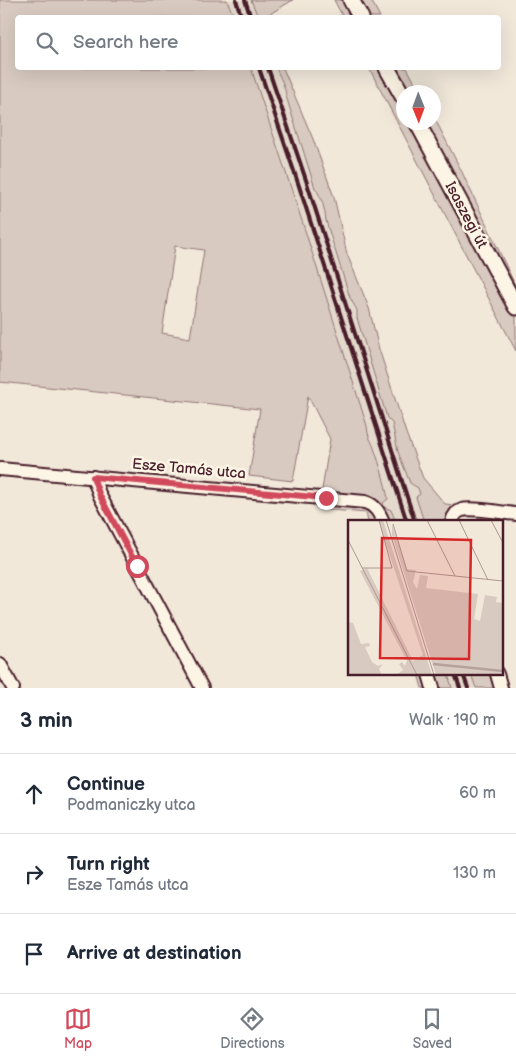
<!DOCTYPE html>
<meta charset="utf-8">
<style>
:root{--surface:#fff;--page:#f2f2f3;--text:#1f2937;--muted:#747a83;--line:#e0e1e3;--accent:#d1495b}
body{margin:0;font-family:"Balsamiq Sans",sans-serif;background:var(--page);color:var(--text)}
.compass{position:absolute;left:396px;top:85px;width:45px;height:45px;border-radius:50%;background:var(--surface);box-shadow:0 5px 20px #0002;rotate:179deg}
.stop{position:absolute;width:15px;height:15px;margin:-11px;border:4px solid #d1495b;border-radius:50%;background:#fff}
.stop.end{background:#d1495b;border-color:#fff;box-shadow:0 1px 5px #0008}
.list{margin:0;padding:0;list-style:none}
h2{display:flex;justify-content:space-between;align-items:center;height:65px;margin:0;padding:0 20px;font-size:21px}
h2 small{font-size:16px;font-weight:400;color:var(--muted)}
.list li{display:grid;grid-template-columns:32px 1fr auto;gap:15px;align-items:center;box-sizing:border-box;height:80px;padding:0 20px;border-top:1px solid var(--line)}
.list b{display:block;font-size:19px;white-space:nowrap}
.list p{margin:0;font-size:16px;white-space:nowrap;color:var(--muted)}
.list em{font-size:16px;font-style:normal;color:var(--muted)}
.icon{flex:none;width:28px;height:28px;fill:none;stroke:currentColor;stroke-width:2;stroke-linecap:round;stroke-linejoin:round}
.map{position:relative;flex:none;width:516px;height:688px;overflow:hidden}
.search{position:absolute;background:var(--surface);box-shadow:0 5px 20px #0002;left:15px;right:15px;top:15px;height:55px;display:flex;align-items:center;gap:12px;box-sizing:border-box;padding:0 18px;border-radius:5px;color:var(--muted);font-size:19px}
.sheet{height:305px;background:var(--surface)}
nav{display:flex;justify-content:space-around;align-items:center;box-sizing:border-box;height:70px;border-top:1px solid var(--line);background:var(--surface);font-size:14px;color:var(--muted)}
nav a{display:grid;justify-items:center;gap:2px}
nav .on{color:var(--accent)}
.map>svg:first-child{display:block}
.built{fill:#e4d9cd}
.green{fill:#d8cac0;stroke:#917476;fill-rule:evenodd}
.lines{fill:none;stroke-linecap:round;stroke-linejoin:round}
.minor-casing{stroke:#4a1f2b;stroke-width:16}
.major-casing{stroke:#4a1f2b;stroke-width:19}
.minor{stroke:#fcf5e5;stroke-width:12}
.major{stroke:#fcf5e5;stroke-width:15}
.rail{stroke:#4a1f2b;stroke-width:4}
.route{stroke:#d1495b;stroke-width:6}
.labels{text-anchor:middle;dominant-baseline:central;stroke-width:5;stroke-linejoin:round;paint-order:stroke}
.street-label{font-size:15px;fill:#4a1f2b;stroke:#fcf5e5}
.inset-river{fill:none;stroke:#b6a19c;stroke-width:2.5}
.inset-road{fill:none;stroke:#ae9894;stroke-width:1}
.view{fill:#d62828;fill-opacity:0.15;stroke:#d62828;stroke-width:2.5}
.inset-edge{fill:none;stroke:#4a1f2b;stroke-width:2.5}
</style>
<div class="map">
<svg width="516" height="688" viewBox="0 0 516 688">
<rect width="100%" height="100%" fill="#f1e8da"/>
<filter id="ink" filterUnits="userSpaceOnUse"><feTurbulence type="fractalNoise" baseFrequency=".02" numOctaves="2"/><feDisplacementMap in="SourceGraphic" scale="10" xChannelSelector="R" yChannelSelector="G"/><feConvolveMatrix kernelMatrix="1 2 1 2 8 2 1 2 1" color-interpolation-filters="sRGB"/></filter>
<g filter="url(#ink)">
<g class="built">
<path d="M227 0H251L258 17H234Z"/>
<path d="M251 68H276L279 77 283 83 286 96 315 188 319 194 326 214V221L350 298 357 310V318L392 423 398 452 410 483 418 488 420 494 419 509 424 522H396L391 510 384 507 383 503 388 499 385 483 374 446 368 436 367 426 303 224Z"/>
<path d="M448 674H471L476 688H452Z"/>
</g>
<g class="green">
<path d="M0 0H227L234 17 18 18V68H251L303 224 367 426C368 438 371 439 374 448 380 465 385 482 388 499L383 503 384 507 391 510 396 522H368L366 513 319 509 330 439 308 396 293 481 249 476 260 409 0 382ZM175 246 204 250 190 338 162 333Z"/>
<path d="M251 0H293L268 15 269 18 258 17Z"/>
<path d="M334 0H371L380 17H343Z"/>
<path d="M276 68H283L313 139 334 197 347 254 369 308 379 349 406 433 423 478 445 504 455 505 457 522H424L416 497 420 494 418 488 410 483 398 452 392 423 387 418 357 318V310L350 298 326 221C325 210 322 197 315 188L286 96C285 85 280 78 276 68Z"/>
<path d="M369 68H407L420 92H404V122H434V117L461 170 516 287V351Z"/>
<path d="M502 667 509 688H476L471 674H502Z"/>
<path d="M418 674H448L452 688H422Z"/>
</g>
<g class="lines">
<g class="minor-casing">
<g id="minor">
<path d="M0 469 365 502C375 505 379 512 383 522"/>
<path d="M93 477 100 496 202 688"/>
<path d="M452 522C453 516 456 512 462 510 472 507 504 513 516 514"/>
<path d="M0 664 13 688"/>
<path d="M429 674 433 688"/>
<path d="M497 674 501 688"/>
</g>
</g>
<g class="major-casing">
<g id="major">
<path d="M351 0 361 18"/>
<path d="M387 68 404 98"/>
<path d="M417 122 516 307"/>
</g>
</g>
<use href="#minor" class="minor"/>
<use href="#major" class="major"/>
<g class="rail">
<path d="M236 0 242 18"/>
<path d="M245 0 251 18"/>
<path d="M259 68 299 186 407 522"/>
<path d="M268 68 307 183 415 522"/>
<path d="M455 674 460 688"/>
<path d="M463 674 468 688"/>
</g>
</g>
</g>
<g class="lines" filter="url(#ink)">
<path class="route" d="M137 566 100 496 93 477 326 498"/>
</g>
<g class="labels">
<g class="street-label">
<text transform="translate(466 215) rotate(62)">Isaszegi út</text>
<text transform="translate(189 469) rotate(5)">Esze Tamás utca</text>
</g>
</g>
<g transform="translate(348 520)">
<rect width="155" height="155" fill="#f1e8da"/>
<path d="M30 0H35L84 155H48L55 150 51 144 54 142 57 146 59 141 12 51 19 48 65 141 75 135ZM44 4 59 49 68 50 65 62 69 69 72 55 80 56 78 68 130 74 126 99 132 101 137 75 149 77 148 82 155 83V155H88L44 15ZM0 102 5 103 13 124 21 123 22 126 17 127 24 142 30 146 35 144 31 149 34 155H0Z" fill="#d8cac0"/>
<path class="inset-river" d="M85 144 155 151"/>
<path class="inset-road" d="M38 0 86 155M79 0 107 56M111 0 140 60M143 0 155 23M45 4 59 51 155 61M0 20 69 155M14 48H44L31 0"/>
<path class="view" d="M34 18 123 20 121 139 32 138Z"/>
<rect width="155" height="155" class="inset-edge"/>
</g>
</svg>
<svg class="compass" viewBox="-18 -18 36 36"><path d="M0-13l5 13h-10z" fill="#e53935"/><path d="M0 13l5-13h-10z" fill="#747a83"/></svg>
<div class="stop" style="left:137px;top:566px"></div>
<div class="stop end" style="left:326px;top:498px"></div>
<div class="search"><svg class="icon" aria-label="search" viewBox="0 0 24 24"><circle cx="10" cy="10" r="6"/><path d="M15 15l6 6"/></svg>Search here</div>
</div>
<section class="sheet">
<h2>3 min<small>Walk · 190 m</small></h2>
<ul class="list">
<li><svg class="icon" aria-label="ahead" viewBox="0 0 24 24"><path d="M12 20V5M6 11l6-6 6 6"/></svg><div><b>Continue</b><p>Podmaniczky utca</p></div><em>60 m</em></li>
<li><svg class="icon" aria-label="right" viewBox="0 0 24 24"><path d="M7 20v-9h11M14 6l5 5-5 5"/></svg><div><b>Turn right</b><p>Esze Tamás utca</p></div><em>130 m</em></li>
<li><svg class="icon" aria-label="arrive" viewBox="0 0 24 24"><path d="M6 21V4h12l-3 4 3 4H6"/></svg><div><b>Arrive at destination</b></div></li>
</ul>
</section>
<nav>
<a class="on"><svg class="icon" aria-label="map" viewBox="0 0 24 24"><path d="M3 6l6-2 6 2 6-2v14l-6 2-6-2-6 2zM9 4v14M15 6v14"/></svg>Map</a>
<a><svg class="icon" aria-label="directions" viewBox="0 0 24 24"><path d="M12 3l9 9-9 9-9-9zM9 14v-3h6M13 9l2 2-2 2"/></svg>Directions</a>
<a><svg class="icon" aria-label="saved" viewBox="0 0 24 24"><path d="M7 4h10v16l-5-4-5 4z"/></svg>Saved</a>
</nav>
